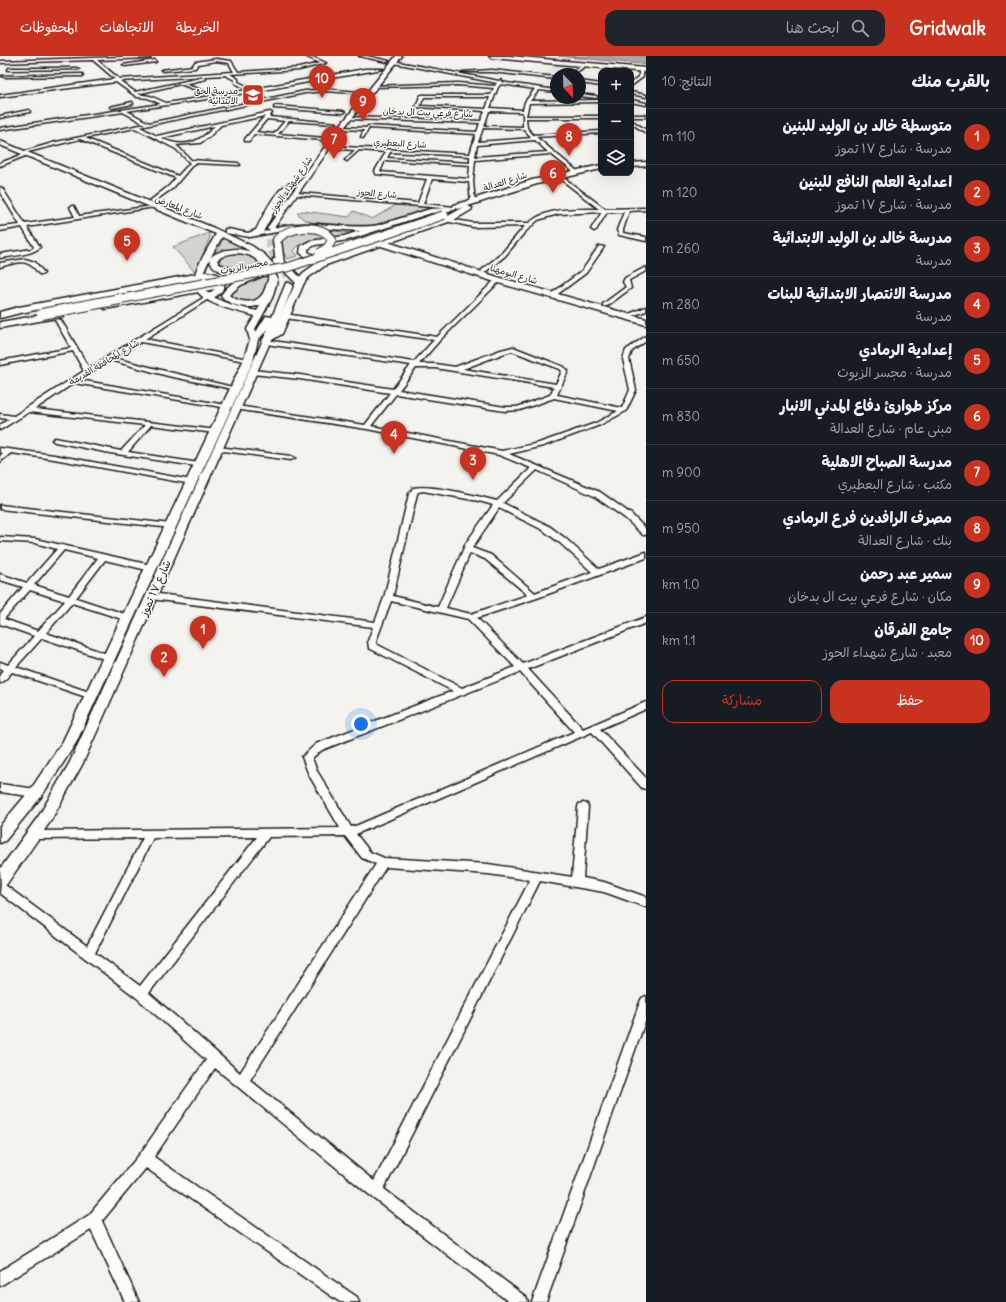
<!DOCTYPE html>
<html lang="ar">
<meta charset="utf-8">
<style>
:root{--surface:#171b24;--page:#20242c;--text:#f1f3f6;--muted:#9ea1a6;--line:#363941;--accent:#c8321e}
body{margin:0;font-family:Delius,"Playpen Sans Arabic",sans-serif;background:var(--page);color:var(--text);direction:rtl}
.controls{position:absolute;right:12px;top:12px;display:grid;overflow:hidden;border-radius:8px;box-shadow:0 4px 16px #0002}
.controls button{width:36px;height:36px;display:grid;place-items:center;padding:0;border:0;border-bottom:1px solid var(--line);background:var(--surface);color:var(--text);font:20px sans-serif}
.compass{position:absolute;left:550px;top:12px;width:36px;height:36px;border-radius:50%;background:var(--surface);box-shadow:0 4px 16px #0002;rotate:157deg}
.you{position:absolute;left:361px;top:668px;width:14px;height:14px;margin:-10px;border:3px solid #fff;border-radius:50%;background:#1a73e8;box-shadow:0 0 0 6px #1a73e833}
.badge{display:grid;place-items:center;width:26px;height:26px;border-radius:50%;background:var(--accent);color:#fff;font-size:13px;font-weight:700}
.pin{position:absolute;translate:-50% -33px;filter:drop-shadow(0 1px 2px #0008)}
.pin::after{content:'';position:absolute;top:21px;width:14px;height:12px;background:inherit;clip-path:polygon(0 0,100% 0,50% 100%)}
.list{margin:0;padding:0;list-style:none}
h2{display:flex;justify-content:space-between;align-items:center;height:52px;margin:0;padding:0 16px;font-size:17px}
h2 small{font-size:13px;font-weight:400;color:var(--muted)}
.list li{display:grid;grid-template-columns:26px 1fr auto;gap:12px;align-items:center;box-sizing:border-box;height:56px;padding:0 16px;border-top:1px solid var(--line)}
.list b{display:block;font-size:15px;white-space:nowrap}
.list p{margin:0;font-size:13px;white-space:nowrap;color:var(--muted)}
.list em{font-size:13px;font-style:normal;color:var(--muted)}
.actions{display:flex;gap:8px;padding:12px 16px}
.actions a{flex:1;padding:9px 0;border:1px solid var(--accent);border-radius:12px;text-align:center;font-size:14px;color:var(--accent)}
.actions .main{background:var(--accent);color:#fff}
.icon{flex:none;width:22px;height:22px;fill:none;stroke:currentColor;stroke-width:2;stroke-linecap:round;stroke-linejoin:round}
.map{position:relative;flex:none;width:646px;height:1246px;overflow:hidden;direction:ltr}
header{display:flex;align-items:center;gap:24px;box-sizing:border-box;height:56px;padding:0 20px;background:var(--accent);color:#fff}
header strong{font-size:19px}
nav{display:flex;gap:22px;margin-inline-start:auto;font-size:14px}
.search{width:280px;height:36px;background:var(--page);display:flex;align-items:center;gap:10px;box-sizing:border-box;padding:0 14px;border-radius:12px;color:var(--muted);font-size:15px}
main{display:flex}
aside{flex:1;background:var(--surface)}
.map>svg:first-child{display:block}
.green{fill:#d4d3cf;stroke:#787876}
.water{fill:#abaaa6;stroke:#72716f}
.lines{fill:none;stroke-linecap:round;stroke-linejoin:round}
.secondary-tunnel{stroke:#c9c8c4;stroke-width:8;stroke-dasharray:8 3.5;stroke-linecap:butt}
.street-casing{stroke:#1c1c1c;stroke-width:3}
.secondary-casing{stroke:#1c1c1c;stroke-width:3}
.primary-casing{stroke:#1c1c1c;stroke-width:3}
.street{fill:#fdfcf7;fill-rule:evenodd}
.secondary{fill:#fdfcf7;fill-rule:evenodd}
.primary{fill:#fdfcf7;fill-rule:evenodd}
.primary-bridge-far1-casing{stroke:#1c1c1c;stroke-width:10;stroke-linecap:butt}
.primary-bridge-casing{stroke:#1c1c1c;stroke-width:12;stroke-linecap:butt}
.primary-bridge-far1{stroke:#fdfcf7;stroke-width:8}
.primary-bridge{stroke:#fdfcf7;stroke-width:10}
.labels{text-anchor:middle;dominant-baseline:central;stroke-width:3;stroke-linejoin:round;paint-order:stroke}
.far-poi-label{font-size:9px;fill:#1c1c1c;stroke:#fdfcf7;text-anchor:end}
.far-street-label{font-size:9px;fill:#1c1c1c;stroke:#fdfcf7}
.street-label{font-size:11px;fill:#1c1c1c;stroke:#fdfcf7}
</style>
<header>
<strong>Gridwalk</strong>
<div class="search"><svg class="icon" aria-label="search" viewBox="0 0 24 24"><circle cx="10" cy="10" r="6"/><path d="M15 15l6 6"/></svg>ابحث هنا</div>
<nav><a>الخريطة</a><a>الاتجاهات</a><a>المحفوظات</a></nav>
</header>
<main>
<aside>
<h2>بالقرب منك<small>النتائج: 10</small></h2>
<ul class="list">
<li><span class="badge">1</span><div><b>متوسطة خالد بن الوليد للبنين</b><p>مدرسة · شارع ١٧ تموز</p></div><em>110 m</em></li>
<li><span class="badge">2</span><div><b>اعدادية العلم النافع للبنين</b><p>مدرسة · شارع ١٧ تموز</p></div><em>120 m</em></li>
<li><span class="badge">3</span><div><b>مدرسة خالد بن الوليد الابتدائية</b><p>مدرسة</p></div><em>260 m</em></li>
<li><span class="badge">4</span><div><b>مدرسة الانتصار الابتدائية للبنات</b><p>مدرسة</p></div><em>280 m</em></li>
<li><span class="badge">5</span><div><b>إعدادية الرمادي</b><p>مدرسة · مجسر الزيوت</p></div><em>650 m</em></li>
<li><span class="badge">6</span><div><b>مركز طوارئ دفاع المدني الانبار</b><p>مبنى عام · شارع العدالة</p></div><em>830 m</em></li>
<li><span class="badge">7</span><div><b>مدرسة الصباح الاهلية</b><p>مكتب · شارع البعطيري</p></div><em>900 m</em></li>
<li><span class="badge">8</span><div><b>مصرف الرافدين فرع الرمادي</b><p>بنك · شارع العدالة</p></div><em>950 m</em></li>
<li><span class="badge">9</span><div><b>سمير عبد رحمن</b><p>مكان · شارع فرعي بيت ال بدخان</p></div><em>1.0 km</em></li>
<li><span class="badge">10</span><div><b>جامع الفرقان</b><p>معبد · شارع شهداء الحوز</p></div><em>1.1 km</em></li>
</ul>
<div class="actions"><a class="main">حفظ</a><a>مشاركة</a></div>
</aside>
<div class="map">
<svg width="646" height="1246" viewBox="0 0 646 1246">
<rect width="100%" height="100%" fill="#f4f3ee"/>
<filter id="ink" filterUnits="userSpaceOnUse"><feTurbulence type="fractalNoise" baseFrequency=".025" numOctaves="2"/><feDisplacementMap in="SourceGraphic" scale="8" xChannelSelector="R" yChannelSelector="G"/><feConvolveMatrix kernelMatrix="1 2 1 2 8 2 1 2 1" color-interpolation-filters="sRGB"/></filter>
<g filter="url(#ink)">
<g class="green">
<path d="M396 149 425 151 426 153 371 170 352 172 312 166 303 163 297 157 303 155 349 161 354 155 372 163Z"/>
<path d="M317 173 350 177C345 179 340 181 335 182 320 185 304 180 294 195L298 200 287 203 279 189V181Z"/>
<path d="M209 177 210 181 197 214 194 215 173 191Z"/>
<path d="M223 182 248 194 233 193 217 197Z"/>
<path d="M234 197C246 197 253 200 262 208 244 211 233 217 217 207L224 200Z"/>
<path d="M270 220 260 242C249 247 240 247 230 240 233 227 258 222 270 220Z"/>
</g>
<path class="water" d="M558 0H646V9L641 8Z"/>
<g class="lines">
<path class="secondary-tunnel" d="M271 172C263 205 287 202 289 229"/>
<g class="street-casing">
<g id="street">
<path d="M151 0 150 2 97 4 119 23 234 16 229 7 216 5 198 8 195 12 163 15 161 14 193 10 195 6 216 3 231 5 238 16 299 12 320 7 305 0H310L326 7 299 14 230 18 238 23V26L253 33 365 13H383L234 39 127 55 149 67 305 35 325 33 370 37 368 38 325 35 305 37 140 71 157 80 270 56 272 57 269 61 336 67 334 68 289 65 278 78 325 82 323 84 254 78 249 85H245V83L265 60 221 69 209 81 200 87 176 89 191 104 238 107 240 109 194 107 173 132 153 146H151V144L169 130 176 122 80 83 24 97 22 96 56 86 145 68 123 56 0 74V72L161 48 148 42 137 41 116 26 0 41V39L115 23 93 4 0 7V5ZM225 19 235 24V27L248 34 213 40V38L184 28 206 23 205 21 135 36 120 25ZM180 28 212 40 166 47 150 40 137 38ZM267 63 285 65 274 78 256 76ZM215 70C199 87 183 93 161 82ZM135 72 176 93 190 107 178 120 85 82Z"/>
<path d="M359 0H367L389 5 387 6Z"/>
<path d="M155 4 156 6 125 10 123 9Z"/>
<path d="M393 5 499 25 501 24 502 26 507 27 556 34V36L539 34 530 45 601 44V46L529 47 526 60H601V62H526L527 72 533 79 601 75V77L536 81 577 115 575 117 551 98 475 104 473 125 475 147 471 146 469 126 432 123 423 148 455 151V153H453L297 139V138L299 137 418 147 427 123 376 118 375 115 386 96 359 94 347 105 345 104 355 94 325 92 327 90 470 98 476 78 369 72 363 82 361 81 364 74 340 73 341 71 366 72 368 70 477 76 480 67 347 63 348 61 481 65 485 55 416 51 420 40 422 39H491L494 32 458 29 374 31 372 30 458 27 495 30 497 27 394 7ZM501 28 535 33 525 46 523 54 490 52 498 31ZM424 41H490L486 53 420 50ZM489 55 523 56V71L484 70ZM483 72 524 73 532 82 478 86ZM535 84 548 96 475 101 477 89ZM390 96 470 100V107L387 102ZM385 104 470 109 469 123 380 116Z"/>
<path d="M585 7 588 8 574 18H570Z"/>
<path d="M9 12H77L79 13 8 14Z"/>
<path d="M639 13 642 14 643 21 631 30V27L639 21Z"/>
<path d="M492 14 556 21V23L492 16H462Z"/>
<path d="M82 18 83 20 4 21 2 20Z"/>
<path d="M580 25 601 28V30L580 27Z"/>
<path d="M631 36 646 39V41L631 38Z"/>
<path d="M580 38 596 40 598 41 596 42 580 40Z"/>
<path d="M631 44 646 47V49L631 46Z"/>
<path d="M132 46 133 48 112 52 110 51Z"/>
<path d="M275 50 343 55 345 56 343 57 274 52Z"/>
<path d="M29 54 30 56 0 62V60Z"/>
<rect x="631" y="59" width="15" height="2"/>
<path d="M631 64 646 74V77L631 67Z"/>
<path d="M26 97 30 98 0 110V107Z"/>
<path d="M564 122 605 153 646 152V154L629 155 623 174V177L646 181V185L619 179 617 174 624 156H607L596 174 594 175 591 173 602 156 558 158 538 164 524 177 505 200 484 217 481 215 482 214 501 198 525 170 473 171 441 164 444 162 473 167H529C547 151 577 153 599 153L562 124Z"/>
<path d="M0 131 2 132 25 168 75 161 70 151 72 150H74L79 160 153 150 155 151 27 171 40 191C33 199 11 200 0 202V198L32 193 34 191 22 171 0 175V171L20 169 0 136Z"/>
<path d="M599 190 604 191 586 217 555 240H551V238L582 215Z"/>
<path d="M25 203 35 206 44 217 43 218H39C28 201 17 206 0 211V207Z"/>
<path d="M646 211V215L629 224 631 232 607 250H603V248L626 231 623 226 625 222Z"/>
<path d="M496 223 501 224 440 284 419 308H435L455 311 501 294 513 291 564 311 568 315 557 339 622 352 630 334 623 303 626 294 646 280V285L632 295 629 303 636 334 626 355 600 369 543 390 509 398 600 436 631 458 646 473V479H643L625 462 594 440 537 414 503 447 549 470 566 483 599 513 646 496V502L537 542 477 562 523 608 646 561V567L528 613 583 673 646 646V653L600 673 646 722V733L642 732 592 676 356 778 370 796 384 802 488 808 572 821 578 751 579 748 583 747 587 748 588 751 583 822 604 826 646 841V851L604 836 540 825 384 1133 526 1241 528 1246H509L371 1140 215 1012 154 1101 357 1241 359 1246H340L146 1112 102 1165 139 1246H125L91 1174 0 1230V1215L89 1159 140 1098 206 1004 137 942 0 837 1 827 5 829 87 890 143 782 34 783 30 782 29 779 30 776 34 775 340 772 309 719 302 701 316 688 453 635 369 592 368 585 373 571 151 543 147 540 148 538 151 537 375 566 384 542 409 438 413 432C431 428 478 440 497 445L531 412 499 399 367 373 235 353V351L237 350 365 369 390 337 300 323 252 318 249 316 252 314 300 319 393 333 411 309 266 288 263 286 266 284 414 306 434 284 285 262 282 260 285 258 437 281ZM512 295 560 313 562 315 556 328 463 313 505 297ZM416 312H435L554 331 550 339 517 351H505L399 334ZM396 338 505 355 520 354 554 342 618 355 596 367 539 387 502 395 371 370ZM423 435 479 445 493 449 466 487 438 551 393 540 417 438 418 436ZM499 452 543 474 560 487 592 516 535 537 491 499 472 492ZM470 497 485 503 528 539 471 558 446 552ZM391 545 468 563 515 611 462 632 376 588V585ZM520 616 574 676 358 769 351 771 317 715 312 702 322 694ZM345 780 362 802 376 808 240 1017 149 937 269 781ZM257 781 140 930 95 897 153 782ZM386 811 488 818 530 824 374 1125 250 1024Z"/>
<path d="M208 239 210 240V242L145 283 248 303 251 305 250 306 141 286 114 302 169 316 237 332V334L168 320 110 304 79 324 226 349 228 350V352L74 327 35 353 217 374V376L215 377 151 369 128 396 199 407H202V411L110 397 55 386 52 384 55 382 121 395 145 369 29 356 0 374V369L9 363 0 362V358L14 360 84 315 73 295 0 309V305L71 292 55 264 56 263 61 264 89 312Z"/>
<path d="M646 251V255L632 260 629 258Z"/>
<path d="M218 391 291 400 295 402 291 404 216 394 214 393Z"/>
<path d="M0 392 54 399 191 424 195 426 191 428 54 403 11 397 0 406V400L3 397 0 396Z"/>
<path d="M0 449 171 468 175 470 171 472 0 453Z"/>
<path d="M0 481 35 483 151 509 155 512 151 515 105 504 76 542 131 560 132 562 131 564H125L72 547 46 577 113 600 114 602 113 604H107L42 582 16 611 95 638 97 640 95 642H89L12 616 3 626 0 627V618L4 614 0 612V606L8 609 34 580 0 568V558L23 531 0 524V518L27 527 57 493 35 487 0 485ZM64 494 98 502 69 540 34 529ZM30 534 65 545 38 575 4 563Z"/>
<path d="M0 728 36 733 40 734 41 737 40 740 36 741 0 736Z"/>
<path d="M646 940V963L546 1246H532L640 946 642 942Z"/>
</g>
</g>
<g class="secondary-casing">
<g id="secondary">
<path d="M396 0H402L343 73 274 172C311 161 343 175 380 169H383V173L360 175 303 171 250 181 225 177V173H228L248 177 256 174C263 161 278 124 296 127V129L284 137 263 176 270 174 267 172 339 71Z"/>
<path d="M489 0H509L646 12V16L492 2Z"/>
<path d="M0 85 214 172 252 190 265 199 274 209 277 225 272 242 255 273 256 276 266 260 272 261 286 227H289L293 229 276 273 83 707 50 766 6 829 1 831 0 813 40 758 70 706 268 273 258 284 253 305 76 687 41 741 5 785 0 787V770L31 733 63 685 243 305 250 284 247 273 255 260C238 255 194 248 194 225 194 213 210 189 216 178L0 89ZM222 181C261 199 283 210 257 255 243 252 199 244 202 223 205 209 215 194 222 181Z"/>
<path d="M375 184H381L501 222 646 263V269L495 226 375 188Z"/>
<path d="M273 203C284 202 296 217 303 224V228H297L283 214 273 207Z"/>
</g>
</g>
<g class="primary-casing">
<g id="primary">
<path d="M646 106V110L631 111V107Z"/>
<path d="M601 109V113L537 128 468 150 472 152 471 154 454 164 326 209 309 221 304 227 282 278 267 287 262 284 273 276 297 224 303 217 320 205 311 204 300 197 301 190 310 185 344 180 430 153 449 152 453 154 449 156 431 157 348 184 315 189 308 193V196L316 200 329 202 448 160 464 151 457 153 453 151 454 149 532 124Z"/>
<path d="M274 182H280L281 184 284 208 283 210 280 211 276 208 273 184Z"/>
<path d="M239 193 258 197 274 210 273 212C265 214 260 206 254 202 243 195 227 196 217 204L219 208 230 212 248 214 249 216 248 218C235 221 213 217 209 203 216 195 228 193 239 193Z"/>
<path d="M265 213 269 216 268 218 241 229 229 239C237 246 254 249 261 240 266 235 266 226 270 220H276L277 222C275 229 274 237 269 243 258 256 229 252 221 239 231 224 248 218 265 213Z"/>
<path d="M206 216 217 218 225 225C225 235 217 241 208 244L204 241 215 233 105 253 101 250 105 247 217 227 216 224 211 221 20 257 0 262V256L19 251Z"/>
<path d="M59 256 62 257 64 259 62 261 0 272V266Z"/>
</g>
</g>
<use href="#street" class="street"/>
<use href="#secondary" class="secondary"/>
<use href="#primary" class="primary"/>
<g class="primary-bridge-far1-casing">
<g id="primary-bridge-far1">
<path d="M277 184C288 170 323 166 332 184L328 191 320 197"/>
<path d="M115 244 289 211 444 159"/>
</g>
</g>
<g class="primary-bridge-casing">
<path id="primary-bridge" d="M42 258 120 243"/>
</g>
<use href="#primary-bridge-far1" class="primary-bridge-far1"/>
<use href="#primary-bridge" class="primary-bridge"/>
</g>
</g>
<defs>
<g id="school-square" transform="scale(1.15)"><rect x="-9" y="-9" width="18" height="18" rx="4" fill="#c8321e" stroke="#fdfcf7"/><path d="M0-5L7-2L0 1L-7-2ZM-4 1L0 2.5L4 1V4Q0 6-4 4Z" fill="#fff"/></g>
</defs>
<g fill-rule="evenodd">
<use href="#school-square" x="253" y="39"/>
</g>
<g class="labels">
<g class="far-poi-label">
<text x="238" y="34">مدرسة الحق<tspan x="238" dy="10">الابتدائية</tspan></text>
</g>
<g class="far-street-label">
<text transform="translate(428 56) rotate(2)">شارع فرعي بيت ال بدخان</text>
<text transform="translate(400 87) rotate(3)">شارع البعطيري</text>
<text transform="translate(505 125) rotate(-18)">شارع العدالة</text>
<text transform="translate(291 128) rotate(-55)">شارع شهداء الحوز</text>
<text transform="translate(377 137) rotate(5)">شارع الحوز</text>
<text transform="translate(179 151) rotate(21)">شارع المعارض</text>
<text transform="translate(244 210) rotate(-11)">مجسر الزيوت</text>
<text transform="translate(514 218) rotate(16)">شارع البومهنا</text>
<text transform="translate(104 306) rotate(-31)">شارع المحافظة القديمة</text>
</g>
<g class="street-label">
<text transform="translate(155 532) rotate(-66)">شارع ١٧ تموز</text>
</g>
</g>
</svg>
<div class="controls">
<button>+</button>
<button>−</button>
<button><svg class="icon" aria-label="layers" viewBox="0 0 24 24"><path d="M12 4l9 5-9 5-9-5zM3 14l9 5 9-5"/></svg></button>
</div>
<svg class="compass" viewBox="-18 -18 36 36"><path d="M0-13l5 13h-10z" fill="#e53935"/><path d="M0 13l5-13h-10z" fill="#9ea1a6"/></svg>
<div class="you"></div>
<div class="pin badge" style="left:203px;top:593px">1</div>
<div class="pin badge" style="left:164px;top:621px">2</div>
<div class="pin badge" style="left:473px;top:424px">3</div>
<div class="pin badge" style="left:394px;top:398px">4</div>
<div class="pin badge" style="left:127px;top:205px">5</div>
<div class="pin badge" style="left:553px;top:137px">6</div>
<div class="pin badge" style="left:334px;top:103px">7</div>
<div class="pin badge" style="left:569px;top:100px">8</div>
<div class="pin badge" style="left:363px;top:65px">9</div>
<div class="pin badge" style="left:322px;top:42px">10</div>
</div>
</main>
